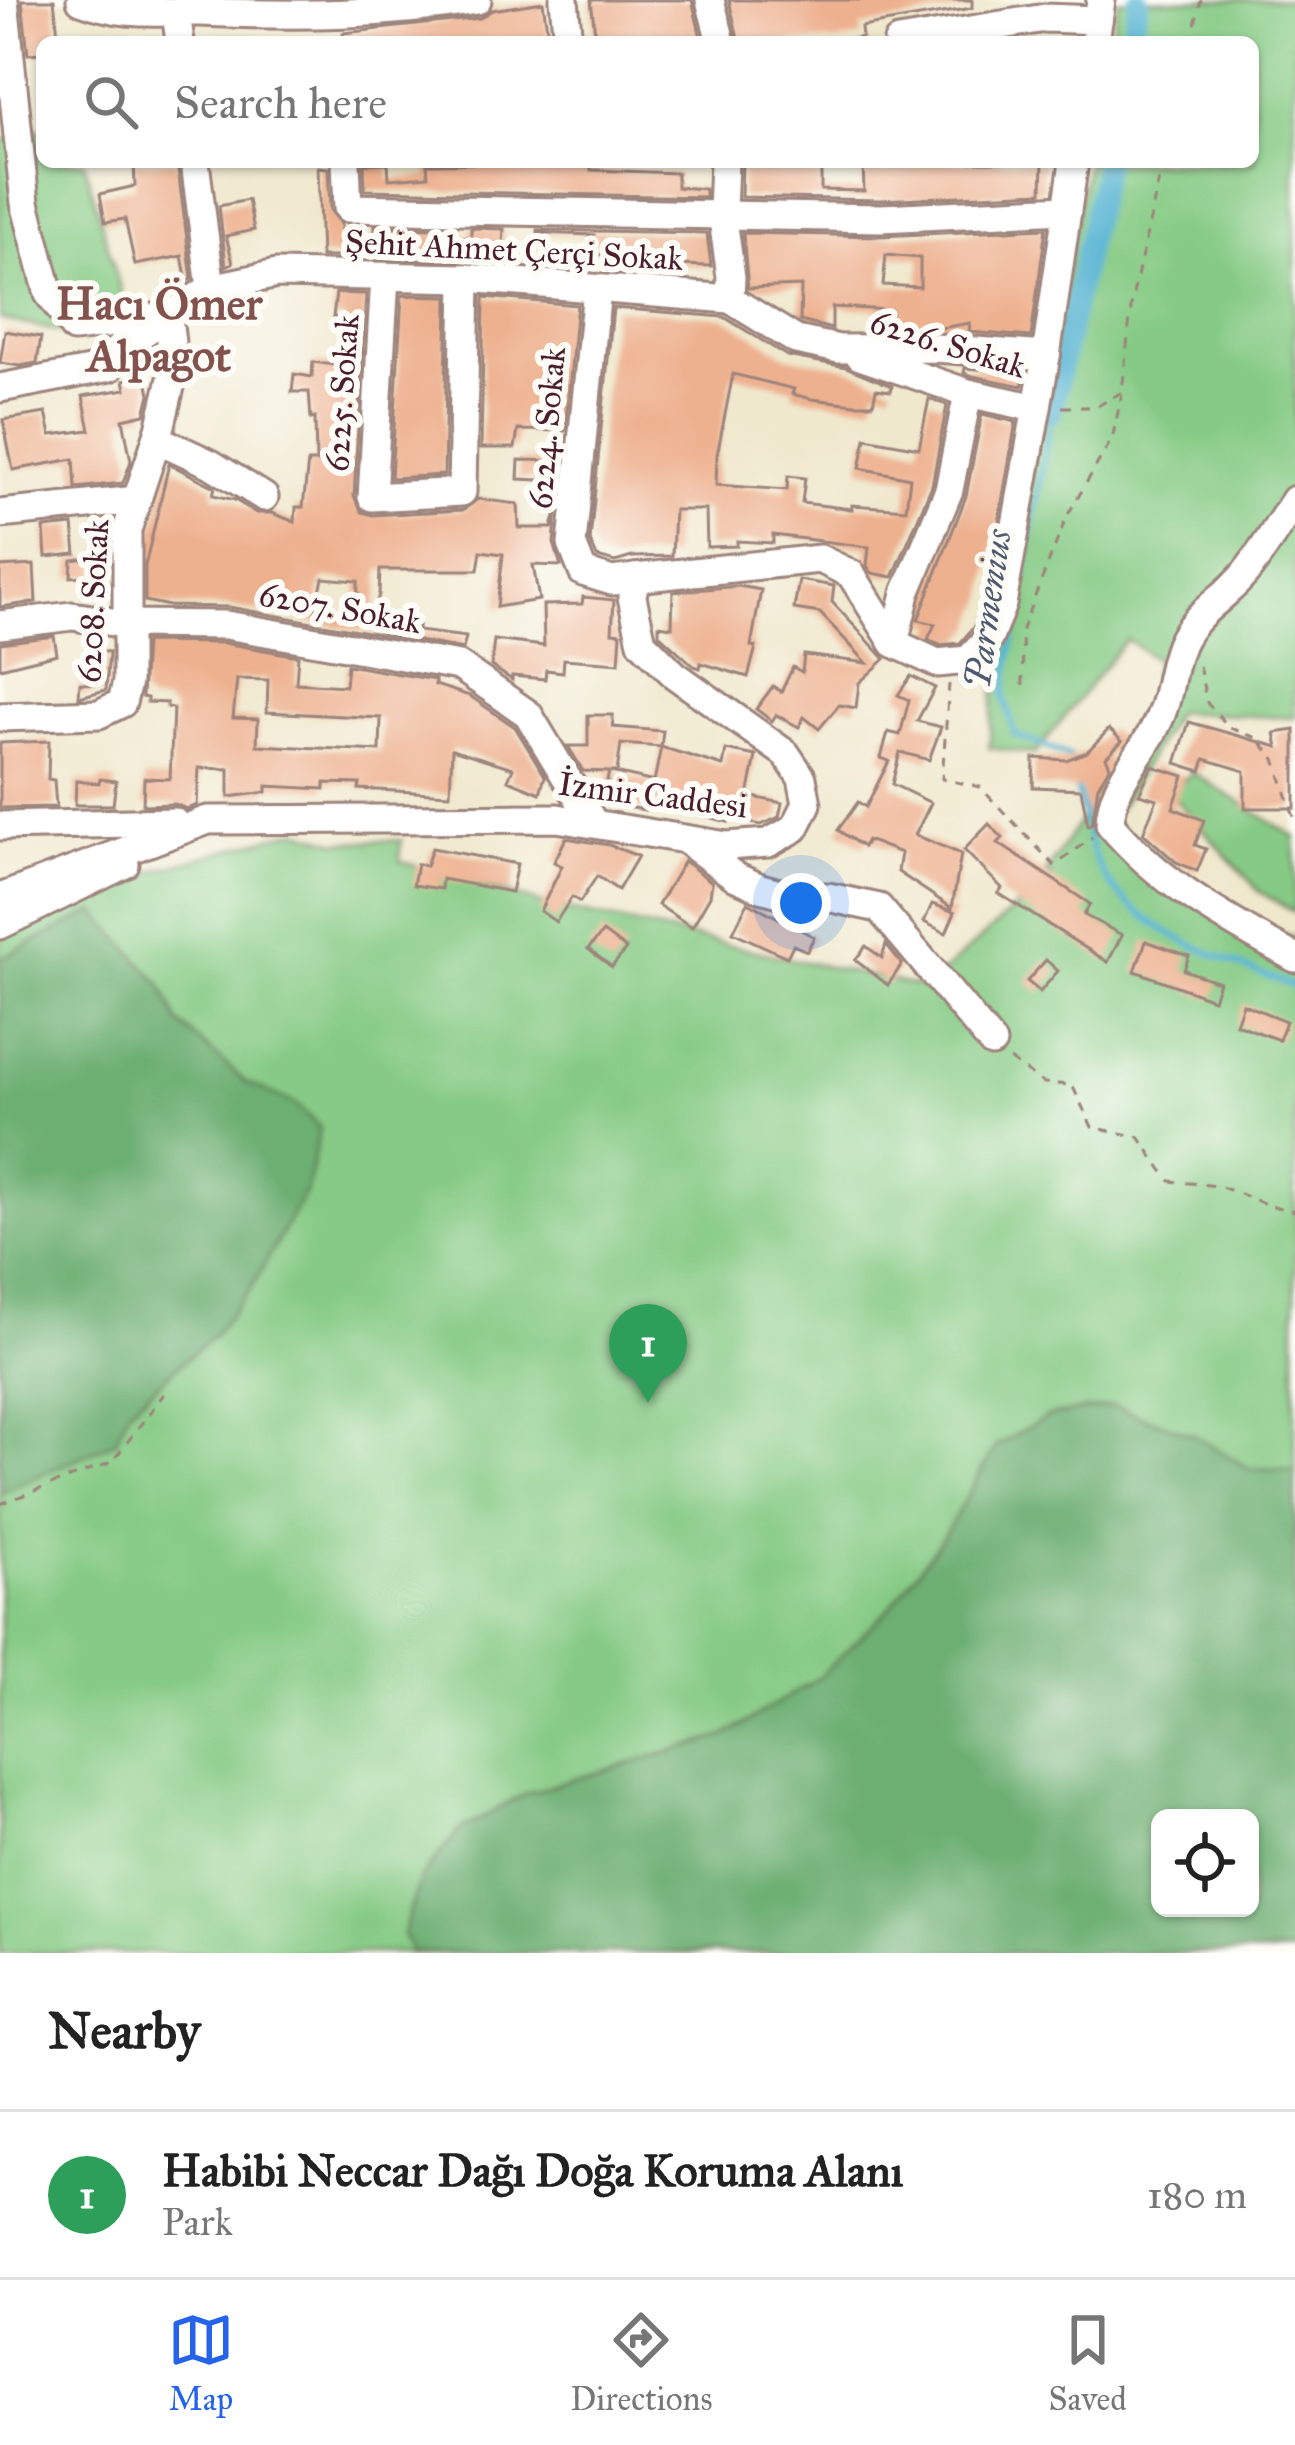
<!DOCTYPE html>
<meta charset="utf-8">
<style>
:root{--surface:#fff;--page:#f6f6f6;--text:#222;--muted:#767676;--line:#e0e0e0;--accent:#2563eb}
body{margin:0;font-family:"IM FELL Great Primer",serif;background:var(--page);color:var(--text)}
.controls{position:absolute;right:36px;bottom:36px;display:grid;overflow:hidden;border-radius:18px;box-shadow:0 3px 9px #0004}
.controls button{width:108px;height:108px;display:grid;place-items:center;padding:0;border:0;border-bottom:3px solid var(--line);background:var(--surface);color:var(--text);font:60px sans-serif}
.you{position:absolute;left:801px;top:903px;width:42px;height:42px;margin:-30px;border:9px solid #fff;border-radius:50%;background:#1a73e8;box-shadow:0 0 0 18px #1a73e833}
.badge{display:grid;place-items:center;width:78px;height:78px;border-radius:50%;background:var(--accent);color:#fff;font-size:39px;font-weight:700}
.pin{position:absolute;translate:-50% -99px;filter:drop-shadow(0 3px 6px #0008)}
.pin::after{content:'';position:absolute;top:63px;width:42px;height:36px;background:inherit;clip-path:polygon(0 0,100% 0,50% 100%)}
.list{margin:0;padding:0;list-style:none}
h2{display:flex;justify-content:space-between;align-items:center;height:156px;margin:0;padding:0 48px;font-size:51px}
h2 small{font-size:39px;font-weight:400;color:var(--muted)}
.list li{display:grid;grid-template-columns:78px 1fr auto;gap:36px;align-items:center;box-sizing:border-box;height:168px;padding:0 48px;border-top:3px solid var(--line)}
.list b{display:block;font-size:45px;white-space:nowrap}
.list p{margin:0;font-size:39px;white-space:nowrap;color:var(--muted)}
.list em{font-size:39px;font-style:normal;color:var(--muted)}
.icon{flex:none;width:66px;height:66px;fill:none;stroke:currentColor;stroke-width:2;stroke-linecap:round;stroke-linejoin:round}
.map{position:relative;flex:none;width:1295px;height:1953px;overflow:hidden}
.search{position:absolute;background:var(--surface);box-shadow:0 3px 9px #0004;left:36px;right:36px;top:36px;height:132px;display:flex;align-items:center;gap:30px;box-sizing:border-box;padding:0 42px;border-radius:18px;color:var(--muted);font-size:45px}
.sheet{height:324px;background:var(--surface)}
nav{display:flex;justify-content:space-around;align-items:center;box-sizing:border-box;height:168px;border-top:3px solid var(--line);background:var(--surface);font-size:33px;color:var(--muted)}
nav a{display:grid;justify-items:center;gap:6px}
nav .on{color:var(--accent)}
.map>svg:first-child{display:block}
.green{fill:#86cb85;stroke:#687558;stroke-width:3;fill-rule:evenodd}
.forest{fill:#6caf72;stroke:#5b674e;stroke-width:3;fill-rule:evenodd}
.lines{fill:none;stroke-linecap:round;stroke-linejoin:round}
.stream{stroke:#55b3d3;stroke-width:6}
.canal{stroke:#55b3d3;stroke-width:21}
.building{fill:#eeb18f;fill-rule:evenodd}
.minor-casing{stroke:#9d847c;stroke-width:33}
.path{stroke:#9d847c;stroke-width:3;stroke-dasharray:9 9;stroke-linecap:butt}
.minor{stroke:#fff;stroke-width:27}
.labels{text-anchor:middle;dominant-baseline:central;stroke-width:12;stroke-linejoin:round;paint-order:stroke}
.street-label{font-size:33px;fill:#4a1f2b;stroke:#fdfcf7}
.water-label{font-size:36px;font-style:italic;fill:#4e5a6e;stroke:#fdfcf7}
.district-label{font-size:45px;font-weight:bold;fill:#83524e;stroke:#fdfcf7}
</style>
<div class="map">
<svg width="1295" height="1953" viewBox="0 0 1295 1953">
<rect width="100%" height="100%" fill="#fdfcf7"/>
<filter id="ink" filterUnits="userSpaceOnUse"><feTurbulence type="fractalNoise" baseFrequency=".00833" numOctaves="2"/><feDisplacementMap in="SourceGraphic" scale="24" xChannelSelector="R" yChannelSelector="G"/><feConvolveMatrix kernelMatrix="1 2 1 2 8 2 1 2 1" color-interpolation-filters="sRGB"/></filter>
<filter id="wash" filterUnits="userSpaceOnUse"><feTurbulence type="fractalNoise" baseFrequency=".004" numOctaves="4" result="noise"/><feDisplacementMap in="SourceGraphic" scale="48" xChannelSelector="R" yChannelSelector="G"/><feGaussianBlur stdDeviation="2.7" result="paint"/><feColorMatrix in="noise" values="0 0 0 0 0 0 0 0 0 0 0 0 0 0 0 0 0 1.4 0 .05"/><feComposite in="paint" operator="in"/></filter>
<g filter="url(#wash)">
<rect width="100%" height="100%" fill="#f0e8cd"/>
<g class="green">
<path d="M1118 0H1295V718L1176 712 1111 821 1243 920 1295 938V1953H0V939L49 901 297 830 338 842 401 840 400 861 545 905 925 988 1051 876 1046 872 1162 697 1153 677 1157 661 1126 639 1035 754 989 748 1001 620 1087 162H1253V42H1110ZM1160 1818H1250V1908H1160Z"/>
<path d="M42 129V162H84L137 348 0 319V141Z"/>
<path d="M1192 772 1295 837V913L1260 892 1171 794Z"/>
</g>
<g class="forest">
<path d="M95 911 162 986 178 1022 247 1083 296 1104 320 1128 307 1189 252 1287 214 1335 128 1410 116 1441 0 1493V959Z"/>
<path d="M1113 1406 1192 1434 1249 1468 1295 1470V1953H412L403 1934 420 1879 459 1831 527 1793 725 1736 818 1678 890 1608 945 1534 996 1446 1049 1416ZM1160 1818H1250V1908H1160Z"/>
</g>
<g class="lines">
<g class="stream">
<path d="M1051 413 1004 696 1015 735 1069 756 1071 766"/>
<path d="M1076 785C1082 809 1086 835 1095 858 1122 928 1230 961 1295 987"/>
</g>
<g class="canal">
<path d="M1130 42 1139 0"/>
<path d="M1051 413 1105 162"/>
</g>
</g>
<g id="blocks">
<g class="building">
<path d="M22 0H54L59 42H42V53L28 54Z"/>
<path d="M591 0H692L702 42H596Z"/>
<path d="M729 0H972V8L861 27 862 37 836 42H739Z"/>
<path d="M543 2 549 42H344L343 33 480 18 492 10Z"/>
<path d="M134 162H177L192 279 187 282 182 256 135 265 125 219 105 222 100 194 135 186Z"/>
<path d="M591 162V170L677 173V187L705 189V197L365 190 364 164 388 163 389 179 428 176 427 164Z"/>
<path d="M742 162H821V190L864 191 863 162H1043L1042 192 881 200 741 197Z"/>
<path d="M318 167 328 168 330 210 341 224 340 257H321Z"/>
<path d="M248 200 254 230 226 236 233 263 226 266 219 206Z"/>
<path d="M375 226 436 228V237H471V228L504 229 503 244H521V264L374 258Z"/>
<path d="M1046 228 1031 337 969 332 970 323 929 330H891V310L832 307V329L800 321 801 286 748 288 743 233 881 236ZM886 255 920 258V287L883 285Z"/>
<path d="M538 230 707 233 711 266 673 265V258L593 255 594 235 538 233Z"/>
<path d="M336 293 366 294 354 496 362 512 373 515 463 510 478 499 518 504 519 528H552L557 509 554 543 561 566 533 565 539 600 497 607 503 554 481 551 478 570H380L379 595 373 612 418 624V631L466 637 463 649 229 607 169 606 145 601V566L169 464 215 487 213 495 235 500 256 513H272L295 522 296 507H303L308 462H316L315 418 311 419 309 392H292L294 374 312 377 313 362 341 366 344 318 333 317ZM323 578 358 581 357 615 316 609Z"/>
<path d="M402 295 448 296 444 475 391 478Z"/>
<path d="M484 297 577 305 565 431 518 430 515 448H481Z"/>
<path d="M613 308 724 317 787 356 846 367 892 386 891 391 876 389 873 404H855L812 399 792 394 794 389 733 374 717 455 716 485 787 490 788 476 805 478 802 503 852 509V505L906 509 910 478 860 468 866 438 919 448 929 399 947 405 932 485 893 577 872 573 867 566 869 547 773 535V543L737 541V546L707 547 706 510H674L672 556 632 557 615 562 597 557 590 541Z"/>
<path d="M5 331 41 337 37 363 20 366 0 363Z"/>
<path d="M965 368 1025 373 1022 386 973 376 964 373Z"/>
<path d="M146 375 150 394 145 414 123 419 131 461 123 483 76 488 74 459 13 470 3 420 46 413 51 435 90 430 83 396 126 389 124 380Z"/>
<path d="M982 414 1016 422 985 599 973 628 960 643 940 645 928 639 935 624 918 620 966 496Z"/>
<path d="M519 460 562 461 560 481 518 479Z"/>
<path d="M73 525 76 554 46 557 44 528Z"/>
<path d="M96 557 98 575 71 577 72 560Z"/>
<path d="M34 565 36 602 0 607V567Z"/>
<path d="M799 580 834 586 832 602 885 659 859 683 856 708 839 705 819 729 804 717 799 727 776 715 772 721 756 709 773 686 781 692 793 667 802 672 804 655 867 663 820 613 794 609Z"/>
<path d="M738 586 761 590 751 646 756 647 748 677 701 663 700 668 694 666 659 634V625L672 627 673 592Z"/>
<path d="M583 597 614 600 612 632 621 633 619 663 564 659 563 672 546 670 545 679 512 676V680L491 666 494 640 544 646 543 605 582 604Z"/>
<path d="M54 636 57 654 0 668V643Z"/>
<path d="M145 642 224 643 298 656 296 683 345 686 347 665 435 680V685L470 696 515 727 545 776 540 793 508 780 513 768 452 749 450 794 359 789 360 784 325 783V789L267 786V792L229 797V769L199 768 197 805 187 809 174 804 143 805 144 778 170 779 173 708 167 707V703L147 702V698L142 697ZM237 679 268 680 267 712 381 718 380 751 257 745 258 719 233 718Z"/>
<path d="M95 651 109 652 106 690 79 697 80 683 94 684Z"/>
<path d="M911 676 935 688 917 721 941 727 929 760 900 752 892 784 931 803 915 835 961 854 952 908 898 872 901 853 867 840 863 847 838 830 858 802 866 807 889 761 881 758 888 732 900 735 909 700 898 695Z"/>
<path d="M588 715H613V727L663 731 661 747 621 744 617 772H611L654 782 661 747 723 766 726 750 756 756 748 796 782 803 779 817 761 825 728 818V822L647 801 645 810 602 803 609 772 583 771 568 746H588Z"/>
<path d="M1189 722 1278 747 1275 733 1295 730V808H1245V771L1205 759 1201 771 1176 763Z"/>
<path d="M1109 729 1122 741 1106 757 1110 766 1098 786 1092 824 1088 825 1081 789 1033 787 1034 758 1066 760 1087 752Z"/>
<path d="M49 741 48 779 54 780 56 807 0 808V743Z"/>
<path d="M1152 766 1184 776 1173 808 1204 820 1195 845 1206 849 1197 871 1176 862 1143 833 1157 799 1139 794Z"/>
<path d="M100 779 116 781 113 805H75L76 781 99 783Z"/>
<path d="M989 824 1003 838 998 843 1090 904 1084 915 1122 935 1108 962 998 893 1002 888 964 850Z"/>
<path d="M566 838 609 845 638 856 618 890 597 876 580 902 572 897 556 922 540 911 562 866 554 862Z"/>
<path d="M432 848 517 864 511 892 442 879 441 889 413 885 417 864 426 866Z"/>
<path d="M684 861 712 882 710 896 692 927 658 905Z"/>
<path d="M748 902 814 937 807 951 793 945 787 957 733 932Z"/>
<path d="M932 904 955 912 946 933 924 922Z"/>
<path d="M603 932 626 949 612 967 588 949Z"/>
<path d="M1146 941 1189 956 1184 970 1219 982 1213 999 1135 971Z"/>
<path d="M886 944 902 964 888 985 855 960 866 946 882 958Z"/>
<path d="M1046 960 1058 971 1040 992 1027 981Z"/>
<path d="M1243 1004 1286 1021 1279 1040 1236 1024Z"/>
</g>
</g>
</g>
<g filter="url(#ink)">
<use href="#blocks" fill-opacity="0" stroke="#9d847c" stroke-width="3"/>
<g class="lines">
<g class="minor-casing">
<g id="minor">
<path d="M81 0C127 17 154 11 200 12 293 16 384 16 477 0"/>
<path d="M564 0 568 42"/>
<path d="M710 0 721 42"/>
<path d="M176 12 180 42"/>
<path d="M898 42 1045 18 1098 20"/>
<path d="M1095 42 1101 0"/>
<path d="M195 162 211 288"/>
<path d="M346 162 348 208 881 218 1066 209"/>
<path d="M724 162 722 212 731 277 730 299"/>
<path d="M385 277 372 497 462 492 466 278"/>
<path d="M597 289 572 544 583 572 612 581 635 578"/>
<path d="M860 356 968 393 1037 408"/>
<path d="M0 388 110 367 117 350 211 288 277 274 466 278 730 299 796 340 839 349 935 348 1046 356"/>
<path d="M157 439 211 464 264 497"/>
<path d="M1295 500C1278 525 1262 554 1242 577 1222 600 1192 615 1180 645 1168 675 1171 701 1152 733 1134 764 1111 787 1110 824 1161 885 1226 919 1295 958"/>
<path d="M0 514 137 500"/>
<path d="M0 625 72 616 126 624 226 625 459 666 528 714 593 822"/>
<path d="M894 643 906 593 949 490 968 393"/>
<path d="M0 717 99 714 122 703 127 682V530L160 429 174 370 168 316 74 328 49 294 25 203 4 0"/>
<path d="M0 826 174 822"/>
<path d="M687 841 736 877 761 888 798 898 828 897 879 908 992 1043"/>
<path d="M0 898 208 820 557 818 727 846 768 843 795 828 807 804 802 778 786 754 675 675 642 642 632 597 635 578 820 559 851 574 894 643 937 663 968 660 989 638 1002 604 1046 356 1074 162"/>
<path d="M0 925 125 864"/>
</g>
</g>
<g class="path">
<path d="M1191 42 1201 0"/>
<path d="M1062 407H1096L1122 392 1132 299 1163 162"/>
<path d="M1199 666 1207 703 1230 728 1257 738 1275 759 1295 820"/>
<path d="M949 684 942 779 980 787 1055 866 1092 837"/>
<path d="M1023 685 1022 629 1067 516 1112 439 1122 394"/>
<path d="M1010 1060 1043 1083 1072 1085 1092 1127 1139 1137 1170 1181 1219 1186 1271 1206 1295 1211"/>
<path d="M0 1504 112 1462 164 1394"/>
</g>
<use href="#minor" class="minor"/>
</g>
</g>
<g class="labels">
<g class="street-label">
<text transform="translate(514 250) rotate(3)">Şehit Ahmet Çerçi Sokak</text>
<text transform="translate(948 344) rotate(17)">6226. Sokak</text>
<text transform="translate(342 393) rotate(-86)">6225. Sokak</text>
<text transform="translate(547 428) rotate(-85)">6224. Sokak</text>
<text transform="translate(93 601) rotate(-87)">6208. Sokak</text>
<text transform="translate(340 608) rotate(10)">6207. Sokak</text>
<text transform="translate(653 795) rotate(7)">İzmir Caddesi</text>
</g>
<g class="water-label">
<text transform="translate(988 609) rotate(-82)">Parmenius</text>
</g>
<g class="district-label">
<text x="159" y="303">Hacı Ömer<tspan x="159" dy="52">Alpagot</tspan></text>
</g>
</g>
</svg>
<div class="controls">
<button><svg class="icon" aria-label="locate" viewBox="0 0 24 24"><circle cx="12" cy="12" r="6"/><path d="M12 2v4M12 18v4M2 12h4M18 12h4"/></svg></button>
</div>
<div class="you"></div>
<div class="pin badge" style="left:648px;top:1403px;background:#2e9e5b">1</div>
<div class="search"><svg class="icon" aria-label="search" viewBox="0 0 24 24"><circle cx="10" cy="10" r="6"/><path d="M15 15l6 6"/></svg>Search here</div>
</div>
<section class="sheet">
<h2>Nearby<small></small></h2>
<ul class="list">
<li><span class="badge" style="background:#2e9e5b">1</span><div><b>Habibi Neccar Dağı Doğa Koruma Alanı</b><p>Park</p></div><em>180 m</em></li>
</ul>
</section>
<nav>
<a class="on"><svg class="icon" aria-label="map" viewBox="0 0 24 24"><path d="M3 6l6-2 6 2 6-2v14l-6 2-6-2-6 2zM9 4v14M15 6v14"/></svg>Map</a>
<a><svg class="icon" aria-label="directions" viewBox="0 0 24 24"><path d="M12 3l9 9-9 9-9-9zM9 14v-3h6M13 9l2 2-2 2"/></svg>Directions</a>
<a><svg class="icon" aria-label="saved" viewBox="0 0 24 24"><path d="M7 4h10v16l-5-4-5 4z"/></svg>Saved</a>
</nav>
